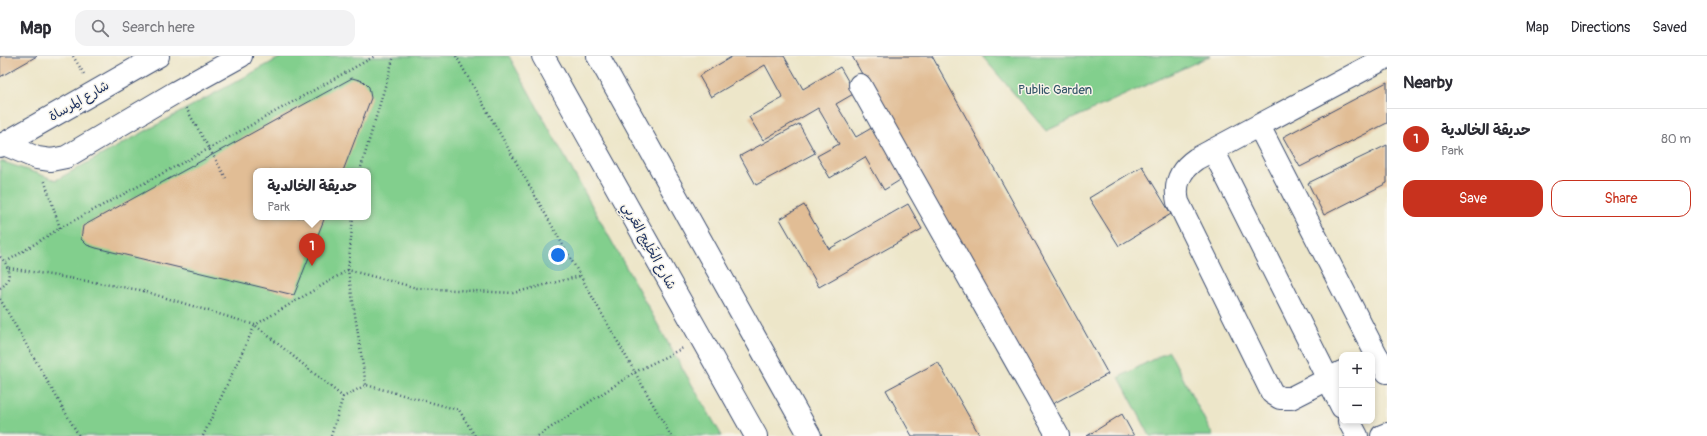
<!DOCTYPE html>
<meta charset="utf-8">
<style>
:root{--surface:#fff;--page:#f2f2f3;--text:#2b2b33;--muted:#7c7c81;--line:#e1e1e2;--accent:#c8321e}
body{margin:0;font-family:Pangolin,"Playpen Sans Arabic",sans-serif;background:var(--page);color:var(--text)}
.controls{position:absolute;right:12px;bottom:12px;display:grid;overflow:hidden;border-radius:8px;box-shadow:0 2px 6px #0003}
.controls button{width:36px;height:36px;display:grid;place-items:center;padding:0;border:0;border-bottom:1px solid var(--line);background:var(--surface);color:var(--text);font:20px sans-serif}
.you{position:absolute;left:558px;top:199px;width:14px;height:14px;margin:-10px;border:3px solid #fff;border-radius:50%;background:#1a73e8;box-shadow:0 0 0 6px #1a73e833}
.badge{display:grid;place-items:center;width:26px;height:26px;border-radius:50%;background:var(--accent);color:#fff;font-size:13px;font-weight:700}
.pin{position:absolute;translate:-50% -33px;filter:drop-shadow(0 1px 2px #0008)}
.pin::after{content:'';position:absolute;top:21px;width:14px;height:12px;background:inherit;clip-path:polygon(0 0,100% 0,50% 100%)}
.popup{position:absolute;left:253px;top:112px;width:118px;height:52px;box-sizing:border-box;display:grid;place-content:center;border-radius:8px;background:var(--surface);filter:drop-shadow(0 1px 3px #0005);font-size:13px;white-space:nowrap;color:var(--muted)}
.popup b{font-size:15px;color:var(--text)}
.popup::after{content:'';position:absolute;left:50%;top:100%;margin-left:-8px;border:8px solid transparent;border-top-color:var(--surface)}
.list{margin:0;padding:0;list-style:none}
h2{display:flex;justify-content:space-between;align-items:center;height:52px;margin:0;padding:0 16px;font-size:17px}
h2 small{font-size:13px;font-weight:400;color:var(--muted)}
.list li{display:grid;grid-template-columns:26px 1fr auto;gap:12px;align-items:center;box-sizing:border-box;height:60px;padding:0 16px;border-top:1px solid var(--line)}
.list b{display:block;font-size:15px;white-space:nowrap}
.list p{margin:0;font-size:13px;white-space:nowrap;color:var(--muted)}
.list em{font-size:13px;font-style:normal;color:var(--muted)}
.actions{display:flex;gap:8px;padding:12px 16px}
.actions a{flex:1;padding:9px 0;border:1px solid var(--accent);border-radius:12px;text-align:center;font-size:14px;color:var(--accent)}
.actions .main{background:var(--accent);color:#fff}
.icon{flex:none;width:22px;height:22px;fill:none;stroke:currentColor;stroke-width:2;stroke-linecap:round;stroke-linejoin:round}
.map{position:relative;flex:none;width:1387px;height:380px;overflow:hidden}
header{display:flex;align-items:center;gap:24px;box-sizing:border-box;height:56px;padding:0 20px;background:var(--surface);border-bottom:1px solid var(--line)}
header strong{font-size:19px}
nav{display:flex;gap:22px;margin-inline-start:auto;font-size:14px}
.search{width:280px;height:36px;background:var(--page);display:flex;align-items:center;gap:10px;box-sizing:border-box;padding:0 14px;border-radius:12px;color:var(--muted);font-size:15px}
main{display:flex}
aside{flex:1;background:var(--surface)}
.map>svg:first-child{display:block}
.green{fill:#82cf8d;stroke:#4e7f76;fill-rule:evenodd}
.building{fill:#e1bd95}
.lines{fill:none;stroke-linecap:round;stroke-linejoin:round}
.minor-casing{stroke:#3a4a6e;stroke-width:24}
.highway-casing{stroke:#3a4a6e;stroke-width:24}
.path{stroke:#3a4a6e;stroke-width:2.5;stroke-dasharray:1 3;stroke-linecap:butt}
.minor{stroke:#fff;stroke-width:22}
.highway{stroke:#fff;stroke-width:22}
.labels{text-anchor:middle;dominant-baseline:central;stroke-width:3;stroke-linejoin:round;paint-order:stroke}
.park-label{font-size:13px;fill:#35576a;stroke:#f7f3e8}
.street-label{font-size:13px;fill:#1b2f5e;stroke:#f7f3e8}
</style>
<header>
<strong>Map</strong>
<div class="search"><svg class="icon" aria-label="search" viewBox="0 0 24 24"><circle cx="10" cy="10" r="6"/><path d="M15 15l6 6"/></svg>Search here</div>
<nav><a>Map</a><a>Directions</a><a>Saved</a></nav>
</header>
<main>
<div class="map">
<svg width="1387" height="380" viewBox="0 0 1387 380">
<rect width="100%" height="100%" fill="#f7f3e8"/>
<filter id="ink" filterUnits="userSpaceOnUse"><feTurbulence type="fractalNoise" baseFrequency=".025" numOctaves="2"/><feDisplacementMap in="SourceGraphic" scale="8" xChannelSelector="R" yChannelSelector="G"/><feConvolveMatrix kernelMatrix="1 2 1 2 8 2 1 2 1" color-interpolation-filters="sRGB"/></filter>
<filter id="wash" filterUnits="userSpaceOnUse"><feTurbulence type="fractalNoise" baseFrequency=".012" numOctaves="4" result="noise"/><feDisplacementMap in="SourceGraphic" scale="16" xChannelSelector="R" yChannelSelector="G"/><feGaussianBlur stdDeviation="0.9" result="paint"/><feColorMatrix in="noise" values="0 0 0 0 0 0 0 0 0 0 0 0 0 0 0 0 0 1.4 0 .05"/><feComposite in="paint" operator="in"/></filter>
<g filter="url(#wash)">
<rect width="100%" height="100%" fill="#ede6c9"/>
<g class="green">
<path d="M283 0H509L673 296 722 380H0V106L1 105 56 124ZM256 115H368V161H256Z"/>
<path d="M982 0H1210L1046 75Z"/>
<path d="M1169 295 1213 380H1150L1119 321Z"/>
</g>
<g id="blocks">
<g class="building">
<path d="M0 0H37L0 21Z"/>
<path d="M733 0H784L803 33 840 11 855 37 836 48 856 81 875 70 905 121 884 134 865 101 830 122 817 100 839 88 818 52 763 84 749 61 783 42 765 9 711 41 699 20Z"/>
<path d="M852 0H932L1108 318 1047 351Z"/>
<path d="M352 22 363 25 369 31 371 42 343 115H256V161H325L294 239 96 192 87 189 81 183 83 170Z"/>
<path d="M1387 26V67L1300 111 1283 81Z"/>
<path d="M799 68 815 97 756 129 740 100Z"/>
<path d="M1387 89V127L1324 159 1308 127Z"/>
<path d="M1142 110 1171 158 1119 190 1089 142Z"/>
<path d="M908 148 922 173 819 231 780 163 804 149 829 193Z"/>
<path d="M938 306 980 380H912L886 334Z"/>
<path d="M1122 358 1134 380H1087Z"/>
</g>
</g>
</g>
<g filter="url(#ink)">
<use href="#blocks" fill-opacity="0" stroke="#3a4a6e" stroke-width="1"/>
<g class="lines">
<g class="minor-casing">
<g id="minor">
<path d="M860 29 1058 380"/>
<path d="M1259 70 1376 298 1387 316"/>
<path d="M4 88 37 102 51 104 66 101 176 36 241 0"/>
<path d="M0 90 158 0"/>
<path d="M1213 94 1342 351"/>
<path d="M1342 316 1291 342H1280L1272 337 1178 146C1174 128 1180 114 1196 103L1387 1"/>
<path d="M1349 365 1357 380"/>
<path d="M1382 380 1387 378"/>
</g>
</g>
<g class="highway-casing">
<g id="highway">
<path d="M543 0 756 380"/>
<path d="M598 0 810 380"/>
</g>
</g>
<g class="path">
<path d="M73 0 84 18"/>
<path d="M456 0 671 380"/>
<path d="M186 52 226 122"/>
<path d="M360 115 394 0"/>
<path d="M353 161 348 214 417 232 513 237 580 220"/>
<path d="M60 172 210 92 375 0"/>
<path d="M0 201C10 209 13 225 0 232"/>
<path d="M6 206 60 172 44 123"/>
<path d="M9 212 140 234 255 269 348 214 366 329"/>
<path d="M0 243 79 380"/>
<path d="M203 380 255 269 343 341"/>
<path d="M331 380 343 341 366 329 459 354 475 380"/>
<path d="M538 380 635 316 683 292"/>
</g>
<use href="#minor" class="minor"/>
<use href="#highway" class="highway"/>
</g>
</g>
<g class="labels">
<g class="park-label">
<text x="1055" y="34">Public Garden</text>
</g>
<g class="street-label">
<text transform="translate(79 45) rotate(-30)">شارع المِرساة</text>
<text transform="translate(649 190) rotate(61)">شارع الخَلِيج العَربِي</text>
</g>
</g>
</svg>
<div class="controls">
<button>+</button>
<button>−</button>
</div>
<div class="you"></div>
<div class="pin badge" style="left:312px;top:210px">1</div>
<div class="popup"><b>حديقة الخالدية</b>Park</div>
</div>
<aside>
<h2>Nearby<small></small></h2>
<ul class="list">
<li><span class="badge">1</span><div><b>حديقة الخالدية</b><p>Park</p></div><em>80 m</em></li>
</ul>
<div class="actions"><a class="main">Save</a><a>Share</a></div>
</aside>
</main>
